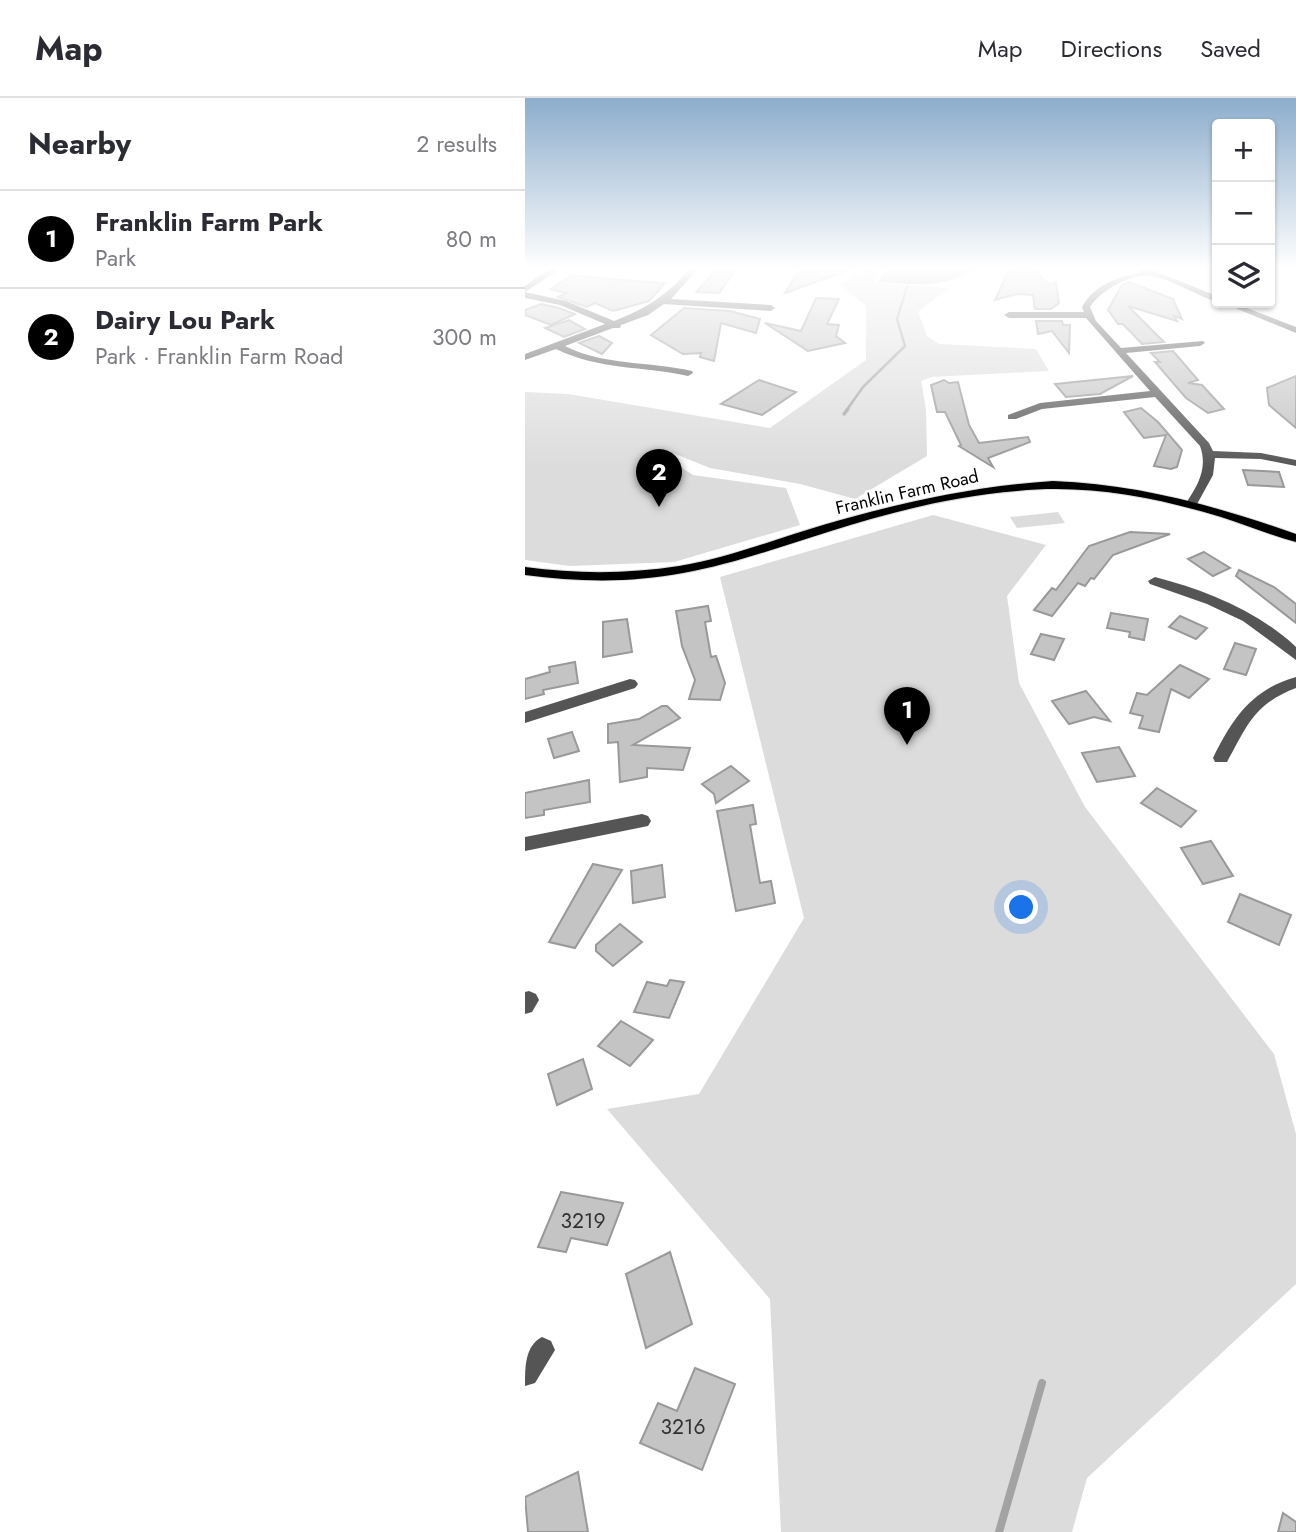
<!DOCTYPE html>
<meta charset="utf-8">
<style>
:root{--surface:#fff;--page:#f7f7f7;--text:#2b2b33;--muted:#7c7c81;--line:#e1e1e2;--accent:#000}
body{margin:0;font-family:Jost,sans-serif;background:var(--page);color:var(--text)}
.controls{position:absolute;right:21px;top:21px;display:grid;overflow:hidden;border-radius:7px;box-shadow:0 2px 5px #0004}
.controls button{width:63px;height:63px;display:grid;place-items:center;padding:0;border:0;border-bottom:2px solid var(--line);background:var(--surface);color:var(--text);font:35px sans-serif}
.you{position:absolute;left:497px;top:810px;width:24px;height:24px;margin:-18px;border:5px solid #fff;border-radius:50%;background:#1a73e8;box-shadow:0 0 0 10px #1a73e833}
.badge{display:grid;place-items:center;width:46px;height:46px;border-radius:50%;background:var(--accent);color:#fff;font-size:23px;font-weight:700}
.pin{position:absolute;translate:-50% -58px;filter:drop-shadow(0 2px 4px #0008)}
.pin::after{content:'';position:absolute;top:37px;width:24px;height:21px;background:inherit;clip-path:polygon(0 0,100% 0,50% 100%)}
.list{margin:0;padding:0;list-style:none}
h2{display:flex;justify-content:space-between;align-items:center;height:91px;margin:0;padding:0 28px;font-size:30px}
h2 small{font-size:23px;font-weight:400;color:var(--muted)}
.list li{display:grid;grid-template-columns:46px 1fr auto;gap:21px;align-items:center;box-sizing:border-box;height:98px;padding:0 28px;border-top:2px solid var(--line)}
.list b{display:block;font-size:26px;white-space:nowrap}
.list p{margin:0;font-size:23px;white-space:nowrap;color:var(--muted)}
.list em{font-size:23px;font-style:normal;color:var(--muted)}
.icon{flex:none;width:38px;height:38px;fill:none;stroke:currentColor;stroke-width:2;stroke-linecap:round;stroke-linejoin:round}
.map{position:relative;flex:none;width:771px;height:1434px;overflow:hidden}
header{display:flex;align-items:center;gap:42px;box-sizing:border-box;height:98px;padding:0 35px;background:var(--surface);border-bottom:2px solid var(--line)}
header strong{font-size:33px}
nav{display:flex;gap:38px;margin-inline-start:auto;font-size:24px}
main{display:flex}
aside{flex:1;background:var(--surface)}
.map>svg:first-child{display:block}
.green{fill:#dcdcdc}
.water{fill:#a3a3a3}
.lines{fill:none;stroke-linecap:round;stroke-linejoin:round}
.stream-far2{stroke:#a3a3a3;stroke-width:2.5}
.stream-far1{stroke:#a3a3a3;stroke-width:3.5}
.stream{stroke:#a3a3a3;stroke-width:8}
.building{fill:#c4c4c4;stroke:#999;stroke-width:2}
.major-casing{stroke:#dbdbdb;stroke-width:2}
.minor{fill:#555;fill-rule:evenodd}
.major{fill:#000;fill-rule:evenodd}
.labels{text-anchor:middle;dominant-baseline:central;stroke-width:5;stroke-linejoin:round;paint-order:stroke}
.far-street-label{font-size:18px;fill:#000;stroke:#fff}
.near-number-label{font-size:21px;fill:#313131}
</style>
<header>
<strong>Map</strong>
<nav><a>Map</a><a>Directions</a><a>Saved</a></nav>
</header>
<main>
<aside>
<h2>Nearby<small>2 results</small></h2>
<ul class="list">
<li><span class="badge">1</span><div><b>Franklin Farm Park</b><p>Park</p></div><em>80 m</em></li>
<li><span class="badge">2</span><div><b>Dairy Lou Park</b><p>Park · Franklin Farm Road</p></div><em>300 m</em></li>
</ul>
</aside>
<div class="map">
<svg width="771" height="1434" viewBox="0 0 771 1434">
<rect width="100%" height="100%" fill="#fff"/>
<g class="green">
<path d="M344 169H351V185L424 190 393 214 402 238 414 246 511 251 524 273 407 279 396 283 401 311 402 358 330 401 275 386 185 370 140 352H129L168 377 261 390 275 427 149 464 45 468 0 462V294L43 296 245 330 341 262V208L315 187Z"/>
<path d="M533 414 540 425 492 430 485 419Z"/>
<path d="M408 417 521 447 482 498 494 585 560 709 749 956 771 1036V1186L562 1380 547 1434H256L245 1201 82 1011 174 996 279 820 195 479Z"/>
</g>
<path class="water" d="M363 169H455C416 191 396 187 353 184Z"/>
<g class="lines">
<path class="stream-far2" d="M321 313 338 289 380 248 372 221 382 189"/>
<path class="stream-far1" d="M319 316 323 311"/>
<path class="stream" d="M474 1434 517 1285"/>
</g>
<g class="building">
<path d="M276 169H327V171L260 195Z"/>
<path d="M506 170 524 186 531 184 534 205 526 211H510L508 197 492 196 470 202 484 172Z"/>
<path d="M192 172 210 173 194 195 171 194Z"/>
<path d="M47 177 83 181 140 185 124 203 88 213 70 205 62 209 33 199 41 195 26 191Z"/>
<path d="M604 184 648 201 657 221 649 218 652 223 603 208 639 244 617 246 598 226H593L583 212 597 187Z"/>
<path d="M291 200 314 201 302 226 314 227 311 238 320 245 283 253 240 225 276 233Z"/>
<path d="M16 206 34 210 50 216 26 227 0 217V212Z"/>
<path d="M159 210 205 213 235 221 231 235 196 225 189 263 175 259 176 255 158 256 126 237Z"/>
<path d="M44 222 60 231 39 239 20 230Z"/>
<path d="M511 223H537L538 227H545L544 255 527 233 513 236Z"/>
<path d="M74 238 87 245 77 256 54 245Z"/>
<path d="M648 253 673 282 663 285 677 287 699 311 683 315 661 300 630 264H635L626 255Z"/>
<path d="M608 278 575 296 541 299 530 286Z"/>
<path d="M771 278V330L744 307 742 290Z"/>
<path d="M234 282 271 294 237 317 196 306Z"/>
<path d="M419 282 424 285 433 284 444 327 454 345 503 339 505 344 463 360 468 369 434 348 436 347 420 314H412L406 287Z"/>
<path d="M616 310 633 324 657 352 652 369 646 371 629 368 641 337 619 340 599 314Z"/>
<path d="M718 372 754 374 759 389 723 387Z"/>
<path d="M605 434 645 436 588 457 569 481 566 480 560 488 553 485 527 518 509 512 527 490 531 492 564 448Z"/>
<path d="M679 454 705 470 688 478 663 461Z"/>
<path d="M714 472 749 489 771 506V525L711 478Z"/>
<path d="M183 508 186 523 180 524 186 559 191 558 200 585 195 602 164 601 170 582 157 548 151 513Z"/>
<path d="M586 515 623 521 619 542 604 539 605 534 582 530Z"/>
<path d="M655 518 682 530 671 541 644 529Z"/>
<path d="M102 521 107 554 78 559V524Z"/>
<path d="M516 536 539 541 529 562 506 556Z"/>
<path d="M710 545 731 551 721 577 699 571Z"/>
<path d="M50 564 53 585 18 592 19 596 0 601V581L25 574 24 569Z"/>
<path d="M655 567 684 581 664 600 646 591 634 634 614 630 618 618 605 615 612 595 622 597Z"/>
<path d="M561 593 585 623 569 619 544 626 527 603Z"/>
<path d="M137 608H142L155 620 108 647 165 650 158 672 122 670V679L95 684 93 644 83 645V626L114 621Z"/>
<path d="M47 634 54 653 29 660 23 641Z"/>
<path d="M594 649 610 678 572 684 557 655Z"/>
<path d="M206 668 224 683 191 705 189 696 177 686Z"/>
<path d="M64 682 65 704 19 712V717L0 720V695Z"/>
<path d="M632 690 671 713 656 729 616 705Z"/>
<path d="M228 707 231 726 225 727 235 785 246 783 250 805 211 813 192 713Z"/>
<path d="M686 743 708 778 678 786 656 750Z"/>
<path d="M68 766 97 772 50 850 24 844Z"/>
<path d="M137 767 140 799 108 805 106 773Z"/>
<path d="M715 796 766 817 754 847 703 824Z"/>
<path d="M95 826 117 844 88 868 71 853V847Z"/>
<path d="M145 882 159 884 144 920 109 914 122 884 142 888Z"/>
<path d="M96 923 128 942 105 968 73 948Z"/>
<path d="M58 961 67 991 32 1007 23 976Z"/>
<path d="M36 1094 98 1105 82 1147 46 1140 41 1154 13 1149Z"/>
<path d="M145 1154 167 1226 121 1250 101 1176Z"/>
<path d="M170 1270 210 1286 177 1372 115 1345 133 1305 152 1313Z"/>
<path d="M53 1374 63 1434H3L0 1399Z"/>
<path d="M758 1415 771 1424V1434H753Z"/>
</g>
<g class="lines">
<g class="major-casing">
<path id="major" d="M528 383C613 386 691 408 771 436V444C745 437 721 427 696 419 629 399 562 386 492 393 429 398 366 414 306 433 257 448 209 466 158 475 106 485 53 484 0 477V469C52 476 103 476 154 468 204 460 250 441 298 427 373 405 450 388 528 383Z"/>
</g>
<g class="minor">
<path d="M27 169H38L0 194 41 203 89 223C121 211 144 196 166 169H175L146 201 246 207 250 210 246 213 139 206 123 217 96 227 95 230H88L40 248C80 268 124 263 167 273L168 275 163 278C118 268 74 272 31 251L0 262V256L80 226 35 207 0 200V188Z"/>
<path d="M610 169H619L692 198V204C670 197 649 182 626 178 607 174 575 193 565 209L571 223 596 250 678 243 680 245 675 248 601 255 684 345 688 353 736 355 771 362V368L736 361 690 360 688 377 671 408 667 409 661 405C673 387 683 370 675 348L630 299 517 311 491 321H483V317L515 305 625 293 561 220H484L479 217 484 214H559L557 209C570 186 591 180 616 174Z"/>
<path d="M698 205H709L771 229V235Z"/>
<path d="M630 479C680 492 733 513 771 549V562L718 523 682 506 625 486 623 483Z"/>
<path d="M771 579V590C729 606 722 628 702 664H690L688 660C707 621 727 591 771 579Z"/>
<path d="M105 581 110 582 113 586 110 590 0 625V614Z"/>
<path d="M117 716 123 718 126 723 123 728 0 753V739Z"/>
<path d="M4 893 11 896 14 902 7 914 0 916V894Z"/>
<path d="M17 1239 26 1243 30 1252 10 1285 0 1288C0 1268 0 1248 17 1239Z"/>
</g>
<use href="#major" class="major"/>
</g>
<linearGradient id="sky" x2="0" y2="1"><stop stop-color="#8cadcc"/><stop offset="0.46" stop-color="#fff"/><stop offset="1" stop-color="#fff" stop-opacity="0"/></linearGradient>
<rect width="771" height="370" fill="url(#sky)"/>
<g class="labels">
<g class="far-street-label">
<text transform="translate(382 394) rotate(-13)">Franklin Farm Road</text>
</g>
<g class="near-number-label">
<text x="58" y="1123">3219</text>
<text x="158" y="1329">3216</text>
</g>
</g>
</svg>
<div class="controls">
<button>+</button>
<button>−</button>
<button><svg class="icon" aria-label="layers" viewBox="0 0 24 24"><path d="M12 4l9 5-9 5-9-5zM3 14l9 5 9-5"/></svg></button>
</div>
<div class="you"></div>
<div class="pin badge" style="left:382px;top:647px">1</div>
<div class="pin badge" style="left:134px;top:409px">2</div>
</div>
</main>
